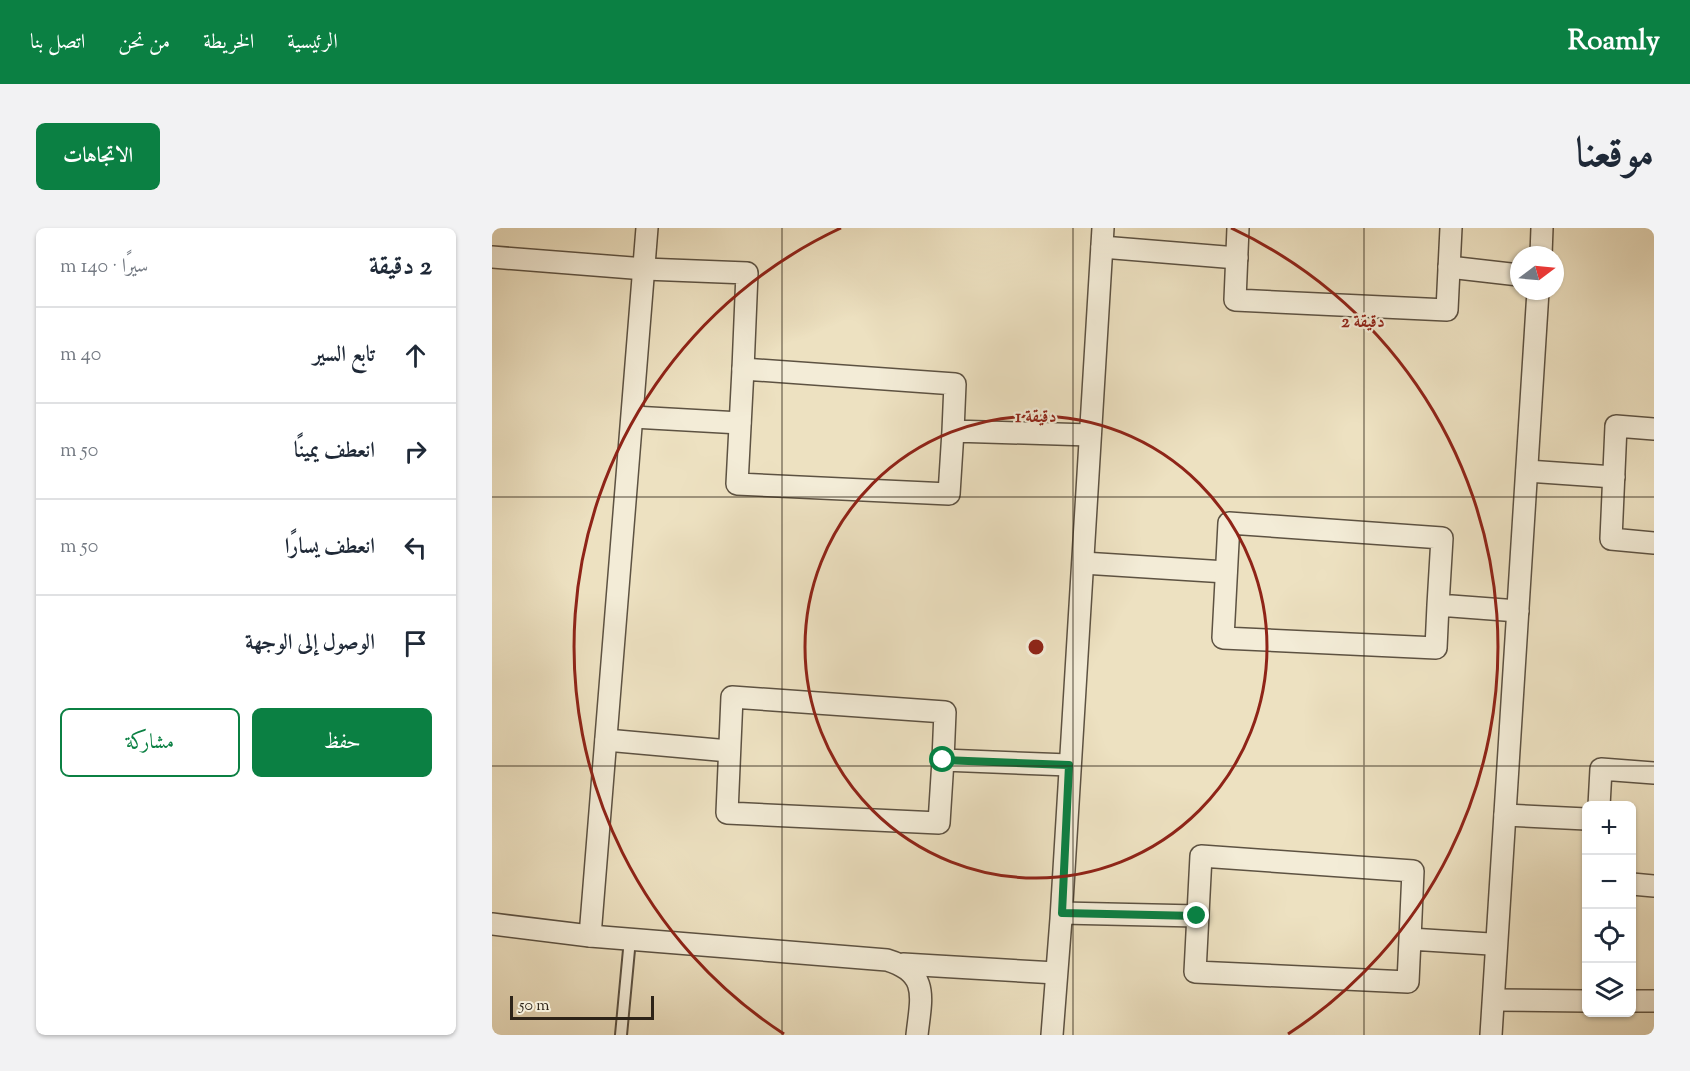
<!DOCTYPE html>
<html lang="ar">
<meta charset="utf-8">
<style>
:root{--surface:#fff;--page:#f2f2f3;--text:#1f2937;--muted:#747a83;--line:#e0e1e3;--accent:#0b8043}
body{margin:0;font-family:"Sorts Mill Goudy",Amiri,serif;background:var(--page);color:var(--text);direction:rtl}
.controls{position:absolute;right:18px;bottom:18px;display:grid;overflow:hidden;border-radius:9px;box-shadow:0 2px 4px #0004}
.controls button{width:54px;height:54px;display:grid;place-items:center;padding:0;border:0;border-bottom:2px solid var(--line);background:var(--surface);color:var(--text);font:30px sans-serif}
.compass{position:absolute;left:1018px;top:18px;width:54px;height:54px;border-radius:50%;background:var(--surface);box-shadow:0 2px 4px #0004;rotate:74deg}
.scale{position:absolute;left:18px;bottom:15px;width:144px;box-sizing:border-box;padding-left:6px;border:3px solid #2d2318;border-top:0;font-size:16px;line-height:21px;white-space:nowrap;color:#2d2318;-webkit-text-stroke:4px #f3ecd7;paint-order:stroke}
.stop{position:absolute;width:18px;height:18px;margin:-14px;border:4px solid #0b8043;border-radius:50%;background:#fff}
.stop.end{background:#0b8043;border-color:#fff;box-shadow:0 2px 6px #0008}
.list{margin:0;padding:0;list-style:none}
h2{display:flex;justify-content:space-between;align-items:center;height:78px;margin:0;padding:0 24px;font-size:26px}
h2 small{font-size:20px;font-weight:400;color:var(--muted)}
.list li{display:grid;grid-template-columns:39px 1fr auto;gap:18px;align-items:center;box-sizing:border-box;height:96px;padding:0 24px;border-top:2px solid var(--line)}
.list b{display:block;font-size:22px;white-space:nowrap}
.list em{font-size:20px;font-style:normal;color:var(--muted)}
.actions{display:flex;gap:12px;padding:18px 24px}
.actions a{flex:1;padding:14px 0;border:2px solid var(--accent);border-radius:9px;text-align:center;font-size:21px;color:var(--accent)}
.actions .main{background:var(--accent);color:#fff}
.icon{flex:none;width:33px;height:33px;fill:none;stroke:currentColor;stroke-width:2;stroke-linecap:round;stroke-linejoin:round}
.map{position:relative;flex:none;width:1162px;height:807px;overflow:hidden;direction:ltr;border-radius:9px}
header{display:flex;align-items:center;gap:36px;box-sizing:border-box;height:84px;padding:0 30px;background:var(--accent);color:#fff}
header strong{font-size:28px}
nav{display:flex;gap:33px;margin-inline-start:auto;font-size:21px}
.intro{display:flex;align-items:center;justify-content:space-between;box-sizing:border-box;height:144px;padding:0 36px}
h1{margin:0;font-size:42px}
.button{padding:15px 27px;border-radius:9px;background:var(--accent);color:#fff;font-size:21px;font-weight:700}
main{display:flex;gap:36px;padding:0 36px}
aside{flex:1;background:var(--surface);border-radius:9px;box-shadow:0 2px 4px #0004}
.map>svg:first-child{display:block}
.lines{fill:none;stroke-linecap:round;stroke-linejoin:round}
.lane-casing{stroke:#5d5242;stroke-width:14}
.street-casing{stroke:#5d5242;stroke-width:24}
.lane{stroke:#f3ecd7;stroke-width:10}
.street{stroke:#f3ecd7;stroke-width:21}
.route{stroke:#0b8043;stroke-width:8}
.grid{fill:none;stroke:#2d2318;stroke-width:1.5;stroke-opacity:0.55}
.ring{fill:none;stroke:#8f2418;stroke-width:3}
.centre{fill:#8f2418;stroke:#f3ecd7;stroke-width:3}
.ring-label{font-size:18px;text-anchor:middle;font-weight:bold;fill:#8f2418;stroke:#f3ecd7;stroke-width:4.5;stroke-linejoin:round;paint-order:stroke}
</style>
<header>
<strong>Roamly</strong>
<nav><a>الرئيسية</a><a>الخريطة</a><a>من نحن</a><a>اتصل بنا</a></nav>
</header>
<div class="intro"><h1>موقعنا</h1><a class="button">الاتجاهات</a></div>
<main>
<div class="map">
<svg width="1162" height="807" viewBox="0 0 1162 807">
<rect width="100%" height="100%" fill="#ede1c1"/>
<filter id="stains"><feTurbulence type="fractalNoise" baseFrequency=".00333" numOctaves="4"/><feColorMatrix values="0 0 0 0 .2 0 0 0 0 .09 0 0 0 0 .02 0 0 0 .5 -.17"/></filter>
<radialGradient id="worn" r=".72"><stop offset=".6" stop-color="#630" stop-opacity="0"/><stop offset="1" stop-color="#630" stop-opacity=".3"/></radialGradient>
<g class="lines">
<g class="lane-casing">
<path id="lane" d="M129 807 138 711"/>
</g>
<g class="street-casing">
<g id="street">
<path d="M746 0 743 72 955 82 959 0"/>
<path d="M610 19 745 30"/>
<path d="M1049 27 1050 0"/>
<path d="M0 29 153 41 255 45 251 141"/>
<path d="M957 39 1027 47"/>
<path d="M141 189 248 195"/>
<path d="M1162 201 1124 198 1119 311 1162 315"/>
<path d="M461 203 457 266 245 256 251 141 463 156 461 203 598 207"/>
<path d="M1035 243 1122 249"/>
<path d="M591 335 734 344"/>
<path d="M946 377 944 420 731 410 737 295 950 310 946 377 1026 383"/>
<path d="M114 512 237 523"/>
<path d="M451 532 447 595 235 585 240 469 453 484 451 532 577 537"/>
<path d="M1107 578 1109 541 1162 545"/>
<path d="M1013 587 1094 591"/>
<path d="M1140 656 1162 658"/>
<path d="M570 685 705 688"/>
<path d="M0 696 98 708 395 732C438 745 429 770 425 807"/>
<path d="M98 708 155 0"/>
<path d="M918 711 916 754 703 744 709 628 921 643 918 711 998 716"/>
<path d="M411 736 564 745"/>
<path d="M1002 772 1094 773"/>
<path d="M1140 773H1162"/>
<path d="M560 807 569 691 611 0"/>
<path d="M999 807 1046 63"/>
</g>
</g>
<use href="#lane" class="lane"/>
<use href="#street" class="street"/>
</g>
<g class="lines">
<path class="route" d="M451 532 577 537 570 685 705 688"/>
</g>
<path class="grid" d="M290 0V807M581 0V807M872 0V807M0 269H1162M0 538H1162"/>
<g class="ring">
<circle cx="544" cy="419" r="231"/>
<path d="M292 806A462 462 0 0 1 349 0M739 0A462 462 0 0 1 796 806"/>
</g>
<circle cx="544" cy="419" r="9" class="centre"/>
<g class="ring-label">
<text x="871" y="99">2 دقيقة</text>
<text x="544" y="194">1 دقيقة</text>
</g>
<rect width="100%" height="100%" filter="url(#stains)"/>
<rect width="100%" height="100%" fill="url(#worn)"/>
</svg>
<div class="controls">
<button>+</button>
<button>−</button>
<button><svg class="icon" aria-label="locate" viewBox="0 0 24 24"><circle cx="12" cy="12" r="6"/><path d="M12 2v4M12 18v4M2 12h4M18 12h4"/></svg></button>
<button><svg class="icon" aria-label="layers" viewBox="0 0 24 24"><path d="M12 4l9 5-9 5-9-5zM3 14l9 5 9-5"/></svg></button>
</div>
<svg class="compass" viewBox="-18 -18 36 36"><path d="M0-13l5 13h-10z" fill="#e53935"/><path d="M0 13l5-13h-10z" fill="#747a83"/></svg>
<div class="scale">50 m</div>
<div class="stop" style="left:451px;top:532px"></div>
<div class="stop end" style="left:705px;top:688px"></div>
</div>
<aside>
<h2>2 دقيقة<small>سيرًا · 140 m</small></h2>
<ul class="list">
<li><svg class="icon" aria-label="ahead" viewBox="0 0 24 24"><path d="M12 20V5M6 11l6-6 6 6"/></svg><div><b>تابع السير</b></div><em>40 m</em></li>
<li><svg class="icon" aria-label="right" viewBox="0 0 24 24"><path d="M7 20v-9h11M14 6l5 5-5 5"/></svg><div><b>انعطف يمينًا</b></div><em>50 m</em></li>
<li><svg class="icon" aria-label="left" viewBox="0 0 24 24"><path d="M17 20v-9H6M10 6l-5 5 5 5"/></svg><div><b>انعطف يسارًا</b></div><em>50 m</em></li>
<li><svg class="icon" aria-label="arrive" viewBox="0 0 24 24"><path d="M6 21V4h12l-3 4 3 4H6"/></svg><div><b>الوصول إلى الوجهة</b></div></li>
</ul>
<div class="actions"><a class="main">حفظ</a><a>مشاركة</a></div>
</aside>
</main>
